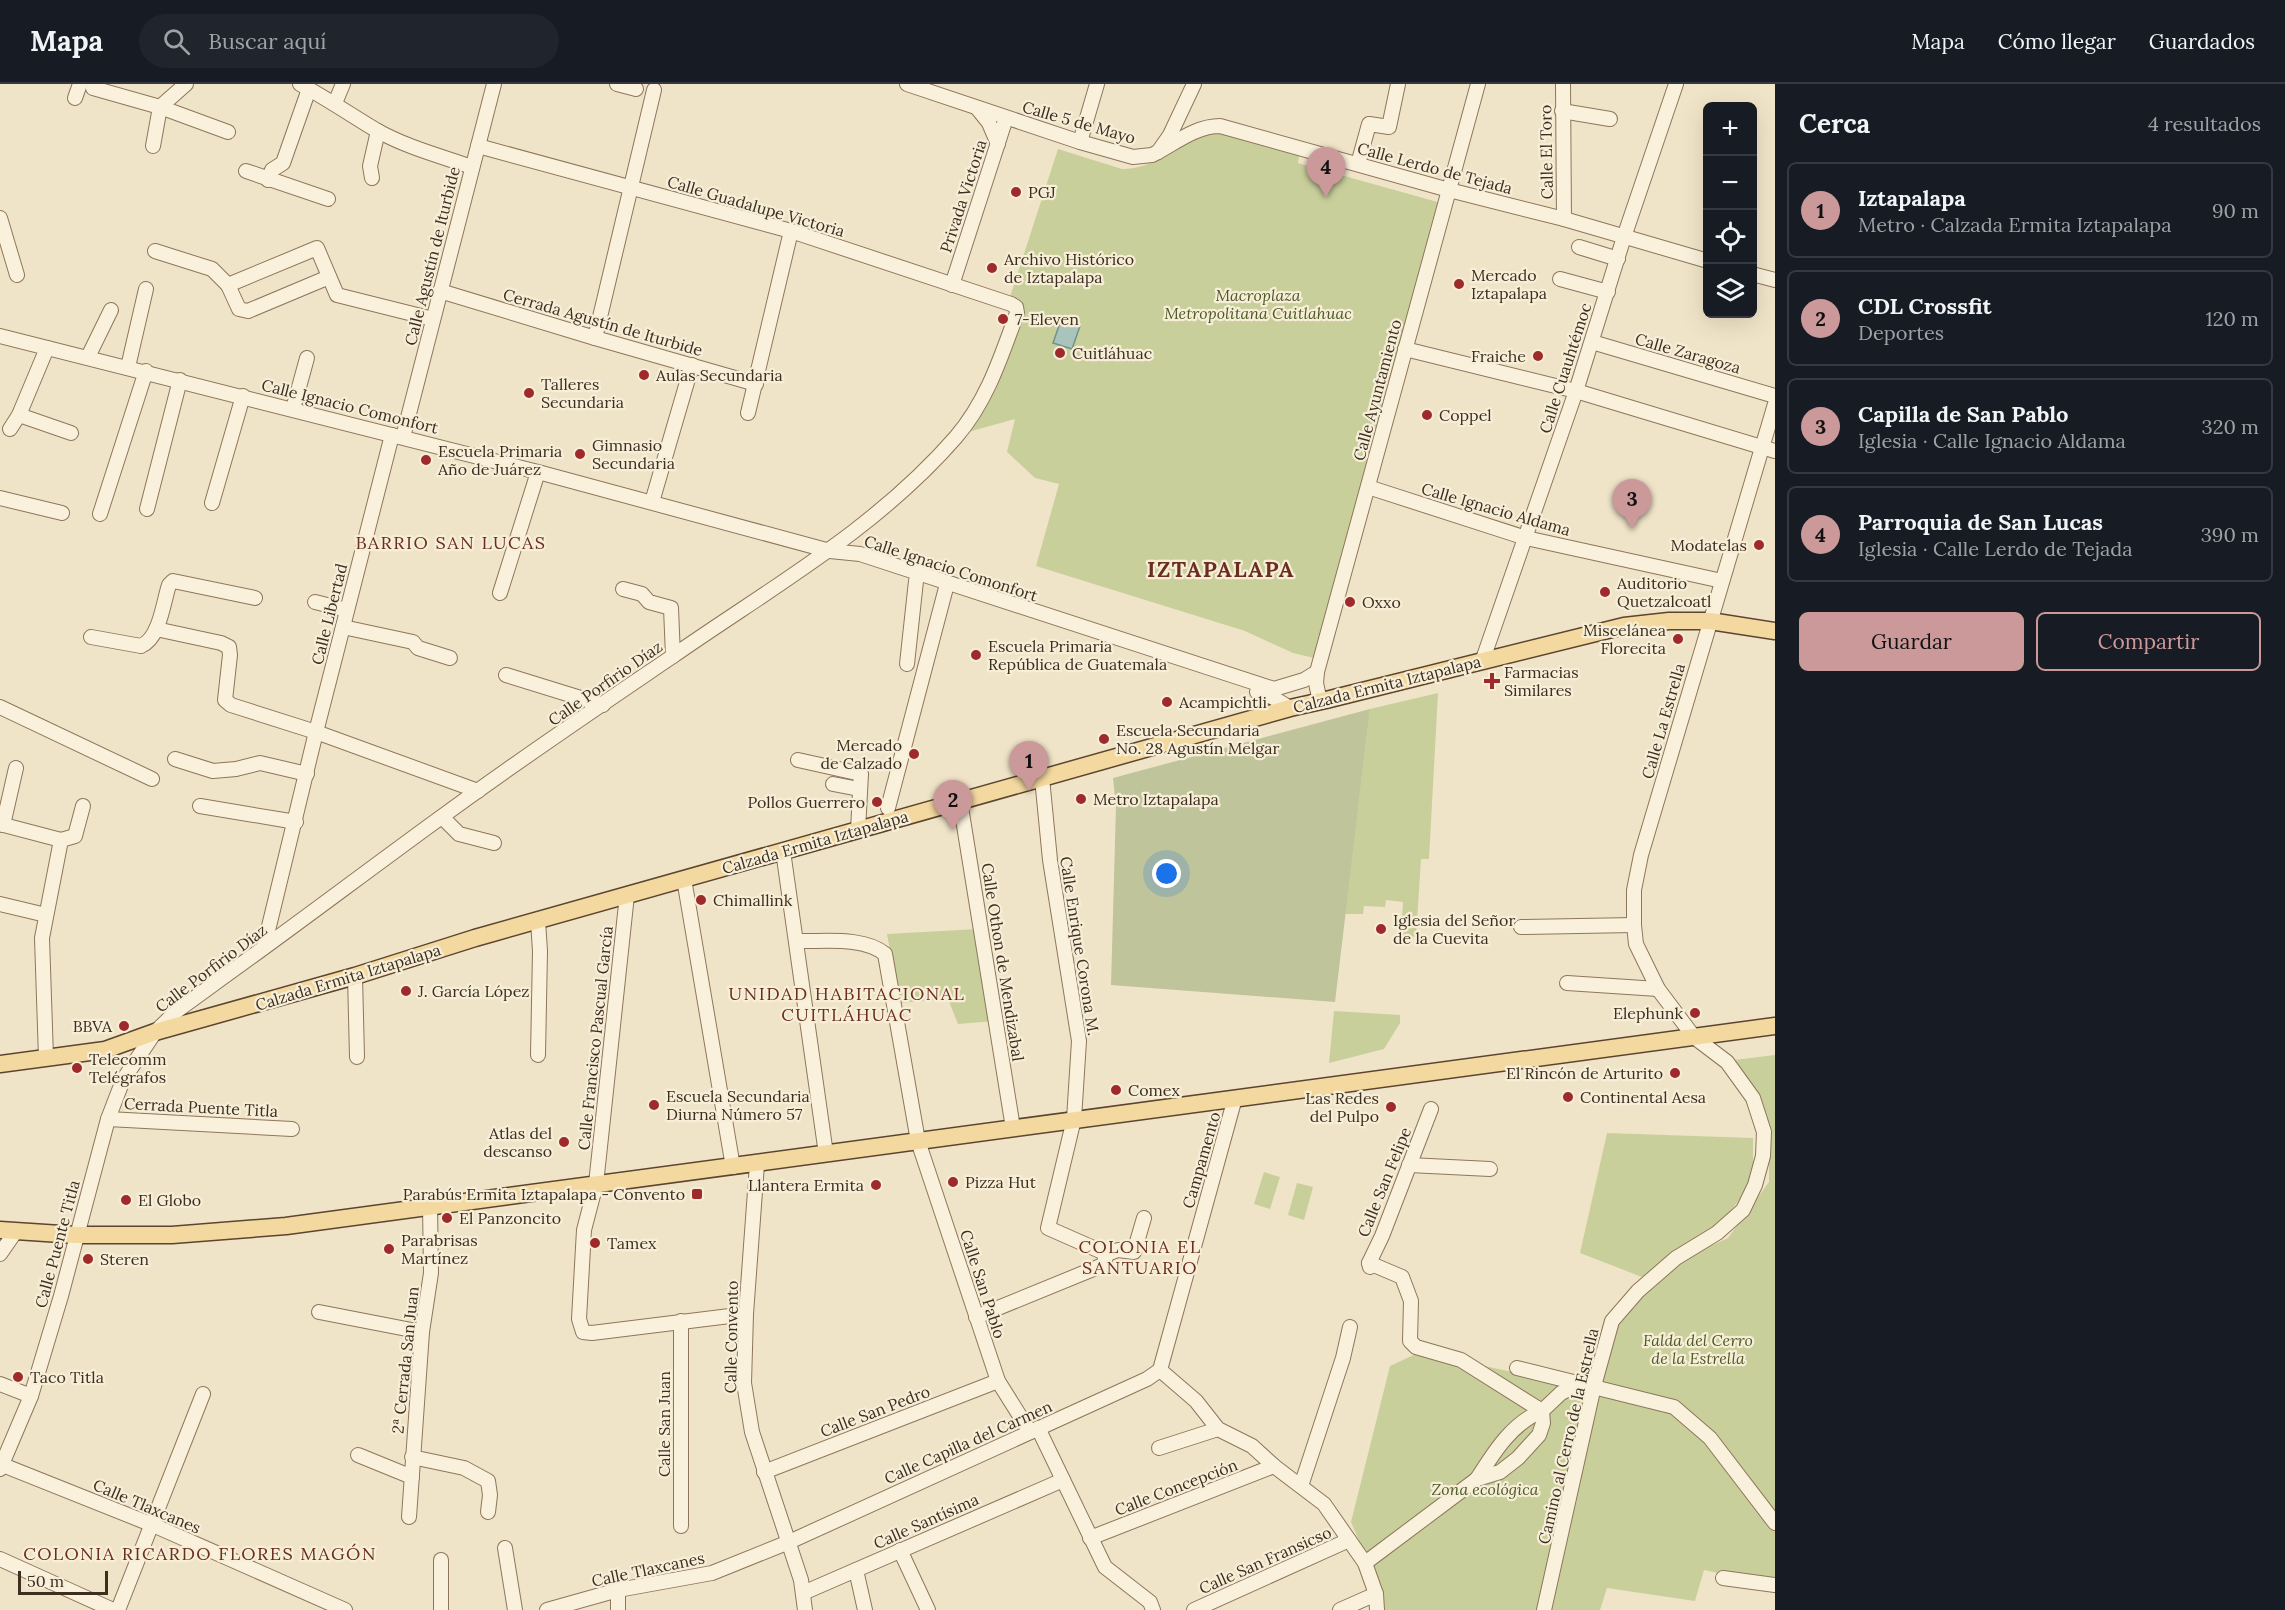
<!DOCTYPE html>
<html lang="es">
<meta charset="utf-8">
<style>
:root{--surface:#171b24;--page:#20242c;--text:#f1f3f6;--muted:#9ea1a6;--line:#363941;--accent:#cc999b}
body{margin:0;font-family:Lora,serif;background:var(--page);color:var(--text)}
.controls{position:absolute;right:18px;top:18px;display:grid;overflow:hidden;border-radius:9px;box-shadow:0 6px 24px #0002}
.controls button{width:54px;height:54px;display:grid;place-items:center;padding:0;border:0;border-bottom:2px solid var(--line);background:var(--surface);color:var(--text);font:30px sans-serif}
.scale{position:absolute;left:18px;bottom:15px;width:90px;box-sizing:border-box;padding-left:6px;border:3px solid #3d2e20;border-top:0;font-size:16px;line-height:21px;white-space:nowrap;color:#3d2e20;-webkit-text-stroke:4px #f7eed8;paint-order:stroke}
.you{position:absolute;left:1167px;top:790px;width:21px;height:21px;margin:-15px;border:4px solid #fff;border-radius:50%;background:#1a73e8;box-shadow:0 0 0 9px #1a73e833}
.badge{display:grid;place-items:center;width:39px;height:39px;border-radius:50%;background:var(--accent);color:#111;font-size:20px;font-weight:700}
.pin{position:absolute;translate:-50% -50px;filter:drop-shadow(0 2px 3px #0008)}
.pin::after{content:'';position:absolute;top:32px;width:21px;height:18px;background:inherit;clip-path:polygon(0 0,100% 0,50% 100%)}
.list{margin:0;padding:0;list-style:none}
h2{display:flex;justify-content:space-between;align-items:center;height:78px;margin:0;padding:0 24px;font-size:26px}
h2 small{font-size:20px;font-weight:400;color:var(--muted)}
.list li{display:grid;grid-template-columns:39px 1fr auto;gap:18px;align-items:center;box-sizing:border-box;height:96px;margin:0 12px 12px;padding:0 12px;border:2px solid var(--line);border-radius:9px}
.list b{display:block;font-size:22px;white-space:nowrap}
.list p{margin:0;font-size:20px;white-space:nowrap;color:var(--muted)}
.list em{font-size:20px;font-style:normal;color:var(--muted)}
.actions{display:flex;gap:12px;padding:18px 24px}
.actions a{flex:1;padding:14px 0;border:2px solid var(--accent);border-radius:9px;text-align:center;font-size:21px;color:var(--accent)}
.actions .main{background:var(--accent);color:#111}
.icon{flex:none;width:33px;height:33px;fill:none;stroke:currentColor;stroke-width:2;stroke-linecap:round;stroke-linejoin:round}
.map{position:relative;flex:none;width:1775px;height:1526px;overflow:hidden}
header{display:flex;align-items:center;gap:36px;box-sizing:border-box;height:84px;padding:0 30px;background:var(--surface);border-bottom:2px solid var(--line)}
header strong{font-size:28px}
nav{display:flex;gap:33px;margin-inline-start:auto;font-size:21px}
.search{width:420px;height:54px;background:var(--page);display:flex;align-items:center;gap:15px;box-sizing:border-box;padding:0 21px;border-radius:33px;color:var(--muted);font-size:22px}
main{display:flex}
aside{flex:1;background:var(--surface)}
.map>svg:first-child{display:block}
.green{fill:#c9cf9b}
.cemetery{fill:#bfc49a}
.water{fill:#a9c4bc;stroke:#6f938a;stroke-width:1.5}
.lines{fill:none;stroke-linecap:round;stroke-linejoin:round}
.minor-casing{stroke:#8d765c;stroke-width:16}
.major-casing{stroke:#5b4430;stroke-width:19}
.minor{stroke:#faf1dc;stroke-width:14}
.major{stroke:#f3d9a0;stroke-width:16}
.poi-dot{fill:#9e2a2b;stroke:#f7eed8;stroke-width:2}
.labels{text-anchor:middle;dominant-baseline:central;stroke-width:4.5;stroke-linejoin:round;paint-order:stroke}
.street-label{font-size:16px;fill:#3d2e20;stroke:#f7eed8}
.poi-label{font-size:16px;fill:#3d2e20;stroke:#f7eed8;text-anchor:start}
.park-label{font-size:16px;font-style:italic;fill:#4d5a26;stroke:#f7eed8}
.neighbourhood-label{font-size:18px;letter-spacing:1.5px;fill:#6b2e1e;stroke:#f7eed8}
.district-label{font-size:22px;font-weight:bold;letter-spacing:1.5px;fill:#6b2e1e;stroke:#f7eed8}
</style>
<header>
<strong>Mapa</strong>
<div class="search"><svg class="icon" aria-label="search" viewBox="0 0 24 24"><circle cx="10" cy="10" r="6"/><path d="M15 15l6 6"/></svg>Buscar aquí</div>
<nav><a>Mapa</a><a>Cómo llegar</a><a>Guardados</a></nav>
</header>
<main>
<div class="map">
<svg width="1775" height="1526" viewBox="0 0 1775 1526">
<rect width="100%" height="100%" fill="#f0e4c8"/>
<g class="green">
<path d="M1208 45 1300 66 1298 79 1441 119 1318 575 1293 569 1245 547 1036 482 1059 400 1035 394 1007 368 1015 335 961 350 1022 227 1009 216 1058 65 1122 85C1154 85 1181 61 1208 45Z"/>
<path d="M1438 609 1429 775H1421L1416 853 1401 851 1403 818 1386 816 1385 823 1364 822 1363 830H1345L1370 625Z"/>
<path d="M978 845 995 937 958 940 948 915 900 919 887 850Z"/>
<path d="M1334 927 1400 931V939L1384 965 1329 979Z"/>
<path d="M1775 971V1501L1704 1486 1695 1517 1607 1504 1600 1526H1380L1383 1512 1351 1438 1390 1282 1420 1268 1595 1306 1610 1244 1674 1179 1728 1154 1769 1098V1046L1726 977Z"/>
<path d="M1607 1049 1753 1054V1081L1746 1107 1722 1138 1642 1193 1580 1169Z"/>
<path d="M1264 1088 1280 1093 1270 1125 1254 1120Z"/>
<path d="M1297 1099 1313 1103 1304 1136 1288 1131Z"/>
</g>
<path class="cemetery" d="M1370 625 1335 918 1111 901 1116 722 1113 694Z"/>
<path class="water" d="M1061 236 1080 242 1072 265 1053 259Z"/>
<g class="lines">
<g class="minor-casing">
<g id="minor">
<path d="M300 0C326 14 351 31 376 46 406 63 440 72 472 83"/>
<path d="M617 0 636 5"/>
<path d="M907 0 1080 58 1133 73 1152 71 1158 68 1170 51 1194 0"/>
<path d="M1563 0 1564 135"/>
<path d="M93 4 160 23 228 48"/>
<path d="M75 14 80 0"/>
<path d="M335 19 343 0"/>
<path d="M977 24 989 39 998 60"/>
<path d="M1562 27 1610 35"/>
<path d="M1080 58 1097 0"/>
<path d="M153 62 160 23 186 0"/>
<path d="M1158 68C1178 57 1197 42 1220 42L1449 106 1564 135 1708 177"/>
<path d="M1358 80 1369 40 1389 43 1398 0"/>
<path d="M246 87 328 115"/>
<path d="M372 94 370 82 378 47"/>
<path d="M268 96 272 86 283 79 309 5"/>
<path d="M0 134 17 191"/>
<path d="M1579 163 1618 175"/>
<path d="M155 167 212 185 228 201 317 164 337 211 433 235"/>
<path d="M1752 190 1775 196"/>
<path d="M1560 195 1608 208"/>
<path d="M228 201 239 225 248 227 329 193"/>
<path d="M952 201 1006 34"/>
<path d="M440 207 595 254 756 300"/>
<path d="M0 252 538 388 830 467 860 470 1274 605 1304 596 1317 588"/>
<path d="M595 254 654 6"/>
<path d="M1592 258 1775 312"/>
<path d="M1405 265 1576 307 1775 367"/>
<path d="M88 273 111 226"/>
<path d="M128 283 146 205"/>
<path d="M293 325 307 274"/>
<path d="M748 329 791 147"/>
<path d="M19 331 71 349"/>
<path d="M10 345 19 331 47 264"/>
<path d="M403 353 494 0"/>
<path d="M1368 403 1526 454 1722 497"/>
<path d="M0 414 62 429"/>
<path d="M652 418 692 281"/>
<path d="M212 419 243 312"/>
<path d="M147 425 180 296"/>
<path d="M100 430 146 287"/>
<path d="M623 505 642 510 649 518 671 524 673 572"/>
<path d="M500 509 538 388"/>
<path d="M315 518 347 526"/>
<path d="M343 543 413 558 418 564 450 574"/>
<path d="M156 545 221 559 229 563 230 571 225 616 231 621 316 648 478 707"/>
<path d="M91 553 141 562C160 554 163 519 169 501L173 497 255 514"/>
<path d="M1482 578 1576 307 1624 153 1676 0"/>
<path d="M907 580 916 497"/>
<path d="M506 591 603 621"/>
<path d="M1257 608 1272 613 1290 624"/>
<path d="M1326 616 1319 613 1316 599 1317 588 1478 0"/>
<path d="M0 623 152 695"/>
<path d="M175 675 213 687 236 685 260 679 307 690"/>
<path d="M798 676 861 690 858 746"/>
<path d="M1042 694 1050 776 1079 957 1074 1035 1048 1144 1107 1170 1118 1166 1134 1168 1144 1134"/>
<path d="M833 700 859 705"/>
<path d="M960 717 1013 1044"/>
<path d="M200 722 296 738"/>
<path d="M888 724 947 500"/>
<path d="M442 733 459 750 494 759"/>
<path d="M0 740 61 756 42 854 46 974"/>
<path d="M3 741 16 684"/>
<path d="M61 756 75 752 83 722"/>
<path d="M783 767 826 1070"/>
<path d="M684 795 733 1083"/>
<path d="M627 811 596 1100 584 1146 579 1235 583 1248 592 1249 746 1230"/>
<path d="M0 820 46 831"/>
<path d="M538 837 540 867 538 971"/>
<path d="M1521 843 1634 841"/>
<path d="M797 857C823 858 863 852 885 870L918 1057 998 1297 1030 1348"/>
<path d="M264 863 316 648 392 351"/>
<path d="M355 892 357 973"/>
<path d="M1567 899 1658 905"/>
<path d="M108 1035 292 1045"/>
<path d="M757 1080 746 1230 744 1299 752 1348 801 1496 805 1526"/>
<path d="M1409 1081 1490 1085"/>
<path d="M0 1170 16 1147"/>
<path d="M1369 1179 1402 1193 1411 1217 1410 1257 1416 1263 1461 1276 1542 1327"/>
<path d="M1370 1183 1369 1179 1382 1152 1431 1025"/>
<path d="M319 1228 422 1248"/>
<path d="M976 1233 1103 1181 1107 1170"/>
<path d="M1517 1284 1674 1323 1710 1354 1775 1439"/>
<path d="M1160 1286 1196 1317 1218 1345 1252 1362 1274 1382 1324 1420 1365 1479 1376 1510 1377 1526"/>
<path d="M1160 1286 1235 1014"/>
<path d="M0 1300 31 1312"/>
<path d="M1038 1344 1105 1483 1150 1518 1153 1526"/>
<path d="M1159 1364 1218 1345"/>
<path d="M358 1371 412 1393"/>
<path d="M412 1373 464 1384 488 1397 490 1411 488 1428"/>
<path d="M0 1380 153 1441 345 1526"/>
<path d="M0 1385 31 1312 61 1212 108 1035 123 996 155 948 178 926 211 902C288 847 363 790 440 734 516 678 595 625 673 572 772 503 876 445 956 353 987 317 1001 273 1017 229L1016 223 1011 220 791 147 478 62"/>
<path d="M764 1388 998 1297"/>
<path d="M1477 1395C1494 1368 1512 1339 1542 1327"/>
<path d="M1301 1402 1343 1274 1350 1243"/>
<path d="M409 1433 422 1248 431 1189 430 1121"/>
<path d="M681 1442V1237"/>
<path d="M1090 1454 1274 1382"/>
<path d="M505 1464 515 1526"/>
<path d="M900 1466 928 1526"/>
<path d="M0 1475 113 1526"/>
<path d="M1365 1479 1477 1395 1500 1388 1518 1374 1539 1351 1543 1339 1542 1327 1561 1309 1581 1299"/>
<path d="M856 1486 865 1526"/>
<path d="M1723 1494 1775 1501"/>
<path d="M618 1506V1526"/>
<path d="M803 1509 1063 1396"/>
<path d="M118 1526 203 1310"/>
<path d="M441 1526V1476"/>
<path d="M547 1526 618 1506 712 1489 789 1458 1147 1295 1160 1286"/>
<path d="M1194 1526 1349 1456"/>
<path d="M1340 1526 1376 1510"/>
<path d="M1544 1526 1594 1302 1612 1237 1638 1207 1676 1174 1717 1149 1743 1126 1755 1101 1763 1072 1764 1048 1753 1014 1727 978 1694 953 1658 905 1636 860 1634 841V806L1641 771 1775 320"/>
</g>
</g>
<g class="major-casing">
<g id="major">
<path d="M0 980 105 966 155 948 355 892 475 854 1290 624 1326 616 1624 542 1669 537H1710L1775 547"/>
<path d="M0 1146 76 1151H172L286 1142 1775 942"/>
</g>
</g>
<use href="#minor" class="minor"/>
<use href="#major" class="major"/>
</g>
<g class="poi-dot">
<circle cx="1016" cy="108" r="6"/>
<circle cx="992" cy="184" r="6"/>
<circle cx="1459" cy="200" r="6"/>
<circle cx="1003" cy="235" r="6"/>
<circle cx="1060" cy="269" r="6"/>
<circle cx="1538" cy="272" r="6"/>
<circle cx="644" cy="291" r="6"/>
<circle cx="529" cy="309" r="6"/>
<circle cx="1427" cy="331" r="6"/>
<circle cx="580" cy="370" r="6"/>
<circle cx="426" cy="376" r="6"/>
<circle cx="1759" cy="461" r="6"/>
<circle cx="1605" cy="508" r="6"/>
<circle cx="1350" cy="518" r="6"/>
<circle cx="1678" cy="555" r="6"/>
<circle cx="976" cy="571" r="6"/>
<path d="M1489 588h6v6h6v6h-6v6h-6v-6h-6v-6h6z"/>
<circle cx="1167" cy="618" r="6"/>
<circle cx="1104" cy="655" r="6"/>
<circle cx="914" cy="670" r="6"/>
<circle cx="1081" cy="715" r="6"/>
<circle cx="877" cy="718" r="6"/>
<circle cx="701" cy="816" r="6"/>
<circle cx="1381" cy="845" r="6"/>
<circle cx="406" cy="907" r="6"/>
<circle cx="1695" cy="929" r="6"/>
<circle cx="124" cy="942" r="6"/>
<circle cx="77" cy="984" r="6"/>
<circle cx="1675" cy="989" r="6"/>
<circle cx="1116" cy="1006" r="6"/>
<circle cx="1568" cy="1013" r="6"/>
<circle cx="654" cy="1021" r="6"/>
<circle cx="1391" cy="1023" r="6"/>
<circle cx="564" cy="1058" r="6"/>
<circle cx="953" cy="1098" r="6"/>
<circle cx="876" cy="1101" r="6"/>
<rect x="691" y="1104" width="12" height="12" rx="3"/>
<circle cx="126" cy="1116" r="6"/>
<circle cx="447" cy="1134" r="6"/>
<circle cx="595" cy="1159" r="6"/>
<circle cx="389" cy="1165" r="6"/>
<circle cx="88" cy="1175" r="6"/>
<circle cx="18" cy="1293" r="6"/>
</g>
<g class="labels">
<g class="street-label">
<text transform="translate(1079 38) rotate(16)">Calle 5 de Mayo</text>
<text transform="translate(1546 68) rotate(-91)">Calle El Toro</text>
<text transform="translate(1435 84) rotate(15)">Calle Lerdo de Tejada</text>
<text transform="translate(963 112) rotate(-72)">Privada Victoria</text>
<text transform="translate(756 122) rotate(16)">Calle Guadalupe Victoria</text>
<text transform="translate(432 172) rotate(-76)">Calle Agustín de Iturbide</text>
<text transform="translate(603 238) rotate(16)">Cerrada Agustín de Iturbide</text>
<text transform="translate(1688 269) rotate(16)">Calle Zaragoza</text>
<text transform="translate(1565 284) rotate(-72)">Calle Cuauhtémoc</text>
<text transform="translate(1377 306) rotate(-75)">Calle Ayuntamiento</text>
<text transform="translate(350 322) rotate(14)">Calle Ignacio Comonfort</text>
<text transform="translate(1496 425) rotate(16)">Calle Ignacio Aldama</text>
<text transform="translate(951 484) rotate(18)">Calle Ignacio Comonfort</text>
<text transform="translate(329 530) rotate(-76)">Calle Libertad</text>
<text transform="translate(605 599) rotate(-35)">Calle Porfirio Díaz</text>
<text transform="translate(1387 600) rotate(-14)">Calzada Ermita Iztapalapa</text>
<text transform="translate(1663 637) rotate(-74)">Calle La Estrella</text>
<text transform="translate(815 758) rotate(-16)">Calzada Ermita Iztapalapa</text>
<text transform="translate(1080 862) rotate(81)">Calle Enrique Corona M.</text>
<text transform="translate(1003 878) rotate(81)">Calle Othon de Mendizabal</text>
<text transform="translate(211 884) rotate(-37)">Calle Porfirio Díaz</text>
<text transform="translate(348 893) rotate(-17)">Calzada Ermita Iztapalapa</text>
<text transform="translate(595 954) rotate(-84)">Calle Francisco Pascual García</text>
<text transform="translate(201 1023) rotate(3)">Cerrada Puente Titla</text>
<text transform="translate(1201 1076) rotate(-74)">Campamento</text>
<text transform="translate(1384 1098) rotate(-68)">Calle San Felipe</text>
<text transform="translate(57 1160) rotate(-75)">Calle Puente Titla</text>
<text transform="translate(983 1200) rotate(72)">Calle San Pablo</text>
<text transform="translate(731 1253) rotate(-89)">Calle Convento</text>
<text transform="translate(405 1276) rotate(-84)">2ª Cerrada San Juan</text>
<text transform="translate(875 1327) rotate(-21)">Calle San Pedro</text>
<text transform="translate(664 1340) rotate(-90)">Calle San Juan</text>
<text transform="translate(1568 1352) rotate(-77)">Camino al Cerro de la Estrella</text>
<text transform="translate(968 1358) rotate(-24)">Calle Capilla del Carmen</text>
<text transform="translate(1176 1403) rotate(-21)">Calle Concepción</text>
<text transform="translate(147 1422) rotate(23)">Calle Tlaxcanes</text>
<text transform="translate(926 1437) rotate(-24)">Calle Santísima</text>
<text transform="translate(1265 1476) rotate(-24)">Calle San Fransicso</text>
<text transform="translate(648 1485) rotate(-12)">Calle Tlaxcanes</text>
</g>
<g class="poi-label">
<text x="1028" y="108">PGJ</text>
<text x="1004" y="175">Archivo Histórico<tspan x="1004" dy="18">de Iztapalapa</tspan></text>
<text x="1471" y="191">Mercado<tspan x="1471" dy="18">Iztapalapa</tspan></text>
<text x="1015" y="235">7-Eleven</text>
<text x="1072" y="269">Cuitláhuac</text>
<text x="1526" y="272" text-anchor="end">Fraiche</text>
<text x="656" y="291">Aulas Secundaria</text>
<text x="541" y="300">Talleres<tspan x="541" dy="18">Secundaria</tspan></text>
<text x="1439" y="331">Coppel</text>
<text x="592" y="361">Gimnasio<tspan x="592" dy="18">Secundaria</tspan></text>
<text x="438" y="367">Escuela Primaria<tspan x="438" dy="18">Año de Juárez</tspan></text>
<text x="1747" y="461" text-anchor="end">Modatelas</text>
<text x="1617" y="499">Auditorio<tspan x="1617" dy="18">Quetzalcoatl</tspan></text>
<text x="1362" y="518">Oxxo</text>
<text x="1666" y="546" text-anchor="end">Miscelánea<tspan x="1666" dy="18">Florecita</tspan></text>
<text x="988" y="562">Escuela Primaria<tspan x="988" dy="18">República de Guatemala</tspan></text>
<text x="1504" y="588">Farmacias<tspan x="1504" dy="18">Similares</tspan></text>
<text x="1179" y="618">Acampichtli</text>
<text x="1116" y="646">Escuela Secundaria<tspan x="1116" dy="18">No. 28 Agustín Melgar</tspan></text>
<text x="902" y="661" text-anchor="end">Mercado<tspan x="902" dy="18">de Calzado</tspan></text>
<text x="1093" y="715">Metro Iztapalapa</text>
<text x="865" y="718" text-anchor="end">Pollos Guerrero</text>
<text x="713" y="816">Chimallink</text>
<text x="1393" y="836">Iglesia del Señor<tspan x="1393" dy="18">de la Cuevita</tspan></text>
<text x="418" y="907">J. García López</text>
<text x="1683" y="929" text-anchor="end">Elephunk</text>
<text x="112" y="942" text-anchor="end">BBVA</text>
<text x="89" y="975">Telecomm<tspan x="89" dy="18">Telégrafos</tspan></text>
<text x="1663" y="989" text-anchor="end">El Rincón de Arturito</text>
<text x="1128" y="1006">Comex</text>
<text x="666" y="1012">Escuela Secundaria<tspan x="666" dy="18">Diurna Número 57</tspan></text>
<text x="1580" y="1013">Continental Aesa</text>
<text x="1379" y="1014" text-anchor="end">Las Redes<tspan x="1379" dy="18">del Pulpo</tspan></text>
<text x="552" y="1049" text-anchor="end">Atlas del<tspan x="552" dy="18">descanso</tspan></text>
<text x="965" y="1098">Pizza Hut</text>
<text x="864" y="1101" text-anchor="end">Llantera Ermita</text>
<text x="685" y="1110" text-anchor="end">Parabús Ermita Iztapalapa - Convento</text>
<text x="138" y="1116">El Globo</text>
<text x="459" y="1134">El Panzoncito</text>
<text x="401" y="1156">Parabrisas<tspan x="401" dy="18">Martínez</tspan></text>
<text x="607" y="1159">Tamex</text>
<text x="100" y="1175">Steren</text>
<text x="30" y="1293">Taco Titla</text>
</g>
<g class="park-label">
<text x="1258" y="211">Macroplaza<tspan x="1258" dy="18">Metropolitana Cuitlahuac</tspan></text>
<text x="1698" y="1256">Falda del Cerro<tspan x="1698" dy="18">de la Estrella</tspan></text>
<text x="1485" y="1405">Zona ecológica</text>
</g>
<g class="neighbourhood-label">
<text x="451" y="458">BARRIO SAN LUCAS</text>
<text x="847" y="909">UNIDAD HABITACIONAL<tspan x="847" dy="21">CUITLÁHUAC</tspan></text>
<text x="1140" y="1162">COLONIA EL<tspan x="1140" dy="21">SANTUARIO</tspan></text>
<text x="200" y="1469">COLONIA RICARDO FLORES MAGÓN</text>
</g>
<g class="district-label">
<text x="1221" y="485">IZTAPALAPA</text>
</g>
</g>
</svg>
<div class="controls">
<button>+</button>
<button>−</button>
<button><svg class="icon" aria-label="locate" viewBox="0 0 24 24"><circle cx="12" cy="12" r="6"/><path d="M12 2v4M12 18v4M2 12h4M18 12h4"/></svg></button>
<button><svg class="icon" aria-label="layers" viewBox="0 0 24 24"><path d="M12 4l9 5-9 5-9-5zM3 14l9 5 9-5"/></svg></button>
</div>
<div class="scale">50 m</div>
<div class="you"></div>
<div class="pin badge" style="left:1029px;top:707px">1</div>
<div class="pin badge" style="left:953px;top:746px">2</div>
<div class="pin badge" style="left:1632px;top:445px">3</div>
<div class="pin badge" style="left:1326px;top:113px">4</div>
</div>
<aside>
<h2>Cerca<small>4 resultados</small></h2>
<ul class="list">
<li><span class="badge">1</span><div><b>Iztapalapa</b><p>Metro · Calzada Ermita Iztapalapa</p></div><em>90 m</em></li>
<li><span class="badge">2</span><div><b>CDL Crossfit</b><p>Deportes</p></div><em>120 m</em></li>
<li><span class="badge">3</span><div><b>Capilla de San Pablo</b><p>Iglesia · Calle Ignacio Aldama</p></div><em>320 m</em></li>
<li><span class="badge">4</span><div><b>Parroquia de San Lucas</b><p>Iglesia · Calle Lerdo de Tejada</p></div><em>390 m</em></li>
</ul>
<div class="actions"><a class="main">Guardar</a><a>Compartir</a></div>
</aside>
</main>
